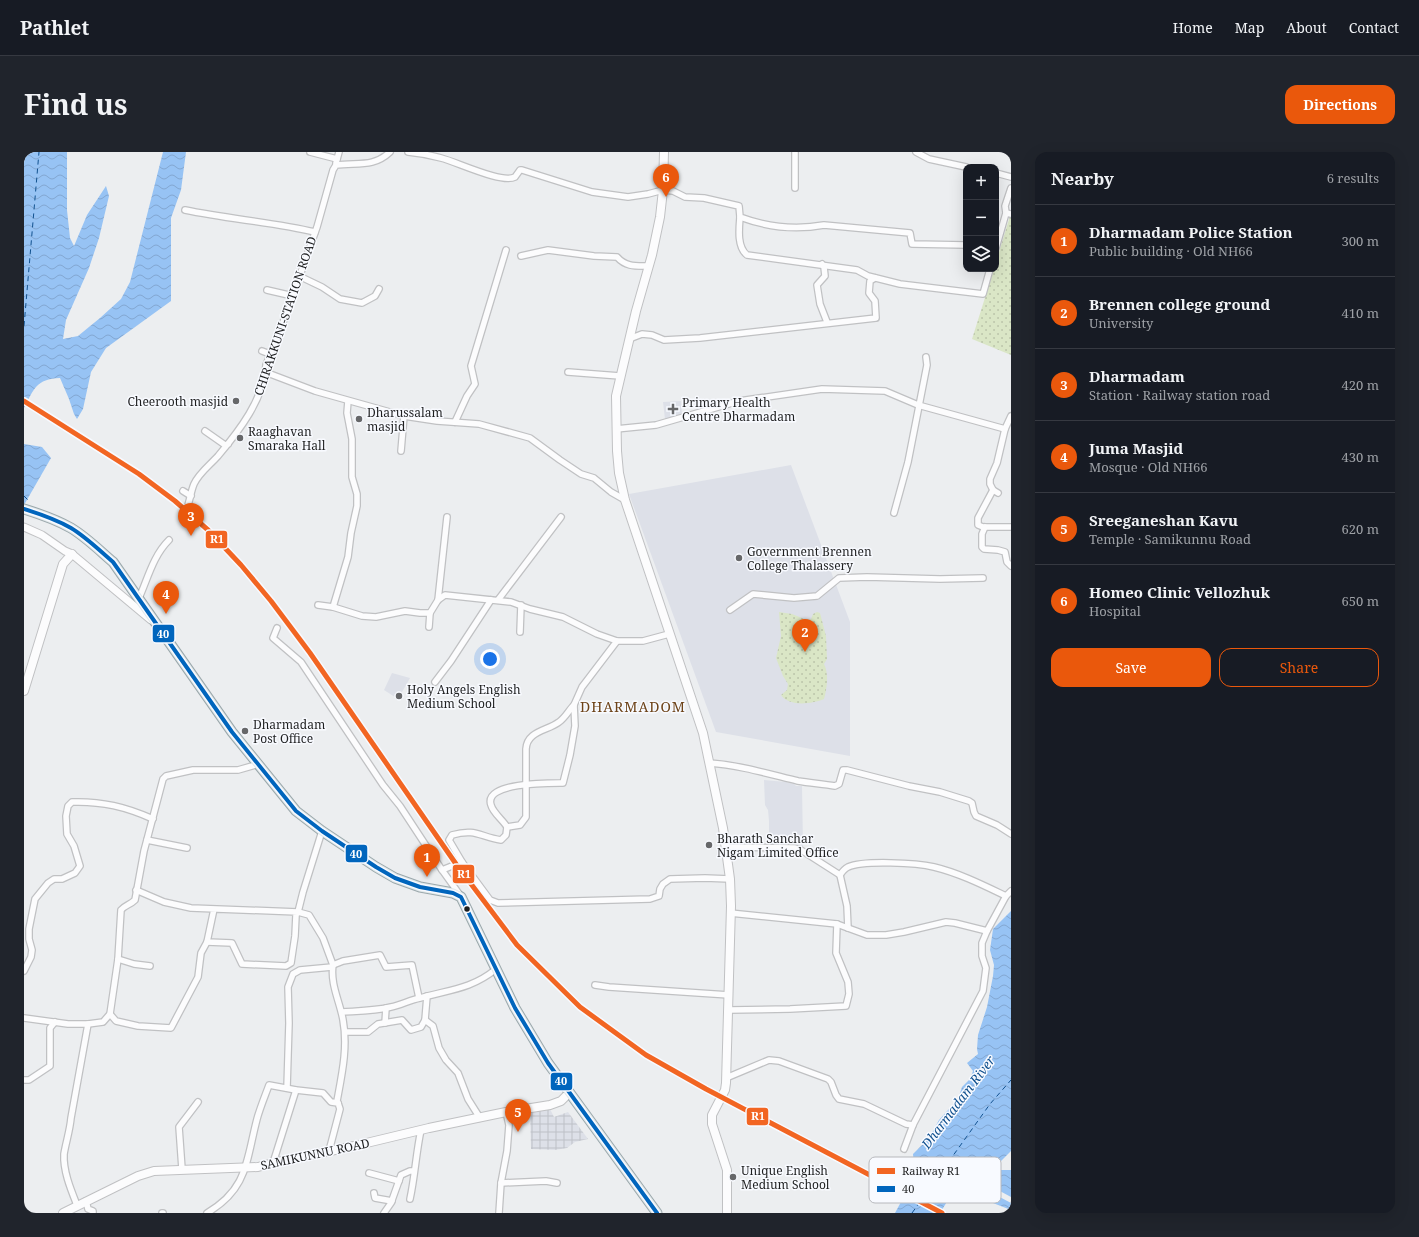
<!DOCTYPE html>
<meta charset="utf-8">
<style>
:root{--surface:#171b24;--page:#20242c;--text:#f1f3f6;--muted:#9ea1a6;--line:#363941;--accent:#ea580c}
body{margin:0;font-family:"Noto Serif",serif;background:var(--page);color:var(--text)}
.controls{position:absolute;right:12px;top:12px;display:grid;overflow:hidden;border-radius:8px;box-shadow:0 4px 16px #0002}
.controls button{width:36px;height:36px;display:grid;place-items:center;padding:0;border:0;border-bottom:1px solid var(--line);background:var(--surface);color:var(--text);font:20px sans-serif}
.you{position:absolute;left:466px;top:507px;width:14px;height:14px;margin:-10px;border:3px solid #fff;border-radius:50%;background:#1a73e8;box-shadow:0 0 0 6px #1a73e833}
.badge{display:grid;place-items:center;width:26px;height:26px;border-radius:50%;background:var(--accent);color:#fff;font-size:13px;font-weight:700}
.pin{position:absolute;translate:-50% -33px;filter:drop-shadow(0 1px 2px #0008)}
.pin::after{content:'';position:absolute;top:21px;width:14px;height:12px;background:inherit;clip-path:polygon(0 0,100% 0,50% 100%)}
.list{margin:0;padding:0;list-style:none}
h2{display:flex;justify-content:space-between;align-items:center;height:52px;margin:0;padding:0 16px;font-size:17px}
h2 small{font-size:13px;font-weight:400;color:var(--muted)}
.list li{display:grid;grid-template-columns:26px 1fr auto;gap:12px;align-items:center;box-sizing:border-box;height:72px;padding:0 16px;border-top:1px solid var(--line)}
.list b{display:block;font-size:15px;white-space:nowrap}
.list p{margin:0;font-size:13px;white-space:nowrap;color:var(--muted)}
.list em{font-size:13px;font-style:normal;color:var(--muted)}
.actions{display:flex;gap:8px;padding:12px 16px}
.actions a{flex:1;padding:9px 0;border:1px solid var(--accent);border-radius:12px;text-align:center;font-size:14px;color:var(--accent)}
.actions .main{background:var(--accent);color:#fff}
.icon{flex:none;width:22px;height:22px;fill:none;stroke:currentColor;stroke-width:2;stroke-linecap:round;stroke-linejoin:round}
.map{position:relative;flex:none;width:987px;height:1061px;overflow:hidden;border-radius:12px}
header{display:flex;align-items:center;gap:24px;box-sizing:border-box;height:56px;padding:0 20px;background:var(--surface);border-bottom:1px solid var(--line)}
header strong{font-size:19px}
nav{display:flex;gap:22px;margin-inline-start:auto;font-size:14px}
.intro{display:flex;align-items:center;justify-content:space-between;box-sizing:border-box;height:96px;padding:0 24px}
h1{margin:0;font-size:28px}
.button{padding:10px 18px;border-radius:12px;background:var(--accent);color:#fff;font-size:14px;font-weight:700}
main{display:flex;gap:24px;padding:0 24px}
aside{flex:1;background:var(--surface);border-radius:12px;box-shadow:0 4px 16px #0002}
.map>svg:first-child{display:block}
.built{fill:#dde0e8}
.industrial{fill:url(#industrial-grid)}
.green{fill:url(#green-dots)}
.water{fill:url(#water-waves)}
.lines{fill:none;stroke-linecap:round;stroke-linejoin:round}
.ferry{stroke:#11518f;stroke-width:1;stroke-dasharray:5 4;stroke-linecap:butt}
.minor-casing{stroke:#c0c1c3;stroke-width:8}
.tertiary-casing{stroke:#c0c1c3;stroke-width:9}
.secondary-casing{stroke:#c0c1c3;stroke-width:10}
.primary-casing{stroke:#9ba8ac;stroke-width:11}
.minor{stroke:#fcfcfd;stroke-width:5.5}
.tertiary{stroke:#fcfcfd;stroke-width:7}
.secondary{stroke:#fcfcfd;stroke-width:8}
.primary{stroke:#e1e8ea;stroke-width:9}
.bus-1-casing{stroke:#f8faff;stroke-width:7}
.bus-1{stroke:#0065bd;stroke-width:4}
.rail-1-casing{stroke:#f8faff;stroke-width:8}
.rail-1{stroke:#f26522;stroke-width:5}
.poi-dot{fill:#666769;stroke:#f8faff;stroke-width:1.5}
.bus-dot{fill:#1e1f20;stroke:#f8faff;stroke-width:1.5}
.labels{text-anchor:middle;dominant-baseline:central;stroke-width:3;stroke-linejoin:round;paint-order:stroke}
.street-label{font-size:12px;fill:#1e1f20;stroke:#f8faff}
.poi-label{font-size:12px;fill:#1e1f20;stroke:#f8faff;text-anchor:start}
.water-label{font-size:13px;font-style:italic;fill:#11518f;stroke:#f8faff}
.quarter-label{font-size:14px;letter-spacing:1px;fill:#6d4319;stroke:#f8faff}
.key{fill:#f8faff;stroke:#b7b8bc;stroke-width:1}
.key-label{font-size:11px;fill:#1e1f20}
.line-badge{stroke:#f8faff;stroke-width:1.5}
.badge-label{font-size:11px;text-anchor:middle;font-weight:bold;fill:#fff}
</style>
<header>
<strong>Pathlet</strong>
<nav><a>Home</a><a>Map</a><a>About</a><a>Contact</a></nav>
</header>
<div class="intro"><h1>Find us</h1><a class="button">Directions</a></div>
<main>
<div class="map">
<svg width="987" height="1061" viewBox="0 0 987 1061">
<defs>
<pattern id="industrial-grid" width="8" height="8" patternUnits="userSpaceOnUse"><rect width="8" height="8" fill="#dde0e8"/><path d="M0 4h8M4 0v8" fill="none" stroke="#bdc0c7"/></pattern>
<pattern id="green-dots" width="8" height="8" patternUnits="userSpaceOnUse"><rect width="8" height="8" fill="#dae6c6"/><path d="M2 2h.1M6 6h.1" fill="none" stroke="#bbc5aa" stroke-width="1.8" stroke-linecap="round"/></pattern>
<pattern id="water-waves" width="16" height="10" patternUnits="userSpaceOnUse"><rect width="16" height="10" fill="#97c3f4"/><path d="M0 5q4-4 8 0t8 0" fill="none" stroke="#82a7d1"/></pattern>
</defs>
<rect width="100%" height="100%" fill="#eceef0"/>
<g class="built">
<path d="M657 249 658 264 641 267 639 250Z"/>
<path d="M767 313 826 470V604L692 580 605 342Z"/>
<path d="M368 521 386 526 374 547 360 538Z"/>
<path d="M740 628 762 630 770 632 772 634H778L779 695 767 694H745V669L744 658 741 653Z"/>
</g>
<path class="industrial" d="M526 957 530 965 544 960 564 987 551 990 543 996 531 998 507 997 506 959H517Z"/>
<g class="green">
<path d="M986 64H987V203L948 187 970 117H972V110Z"/>
<path d="M755 460 768 462 783 468 787 467 789 462 793 460 796 461 802 484 803 507 800 512C805 521 803 537 800 547 788 552 765 555 757 543L763 538 764 532 759 524 752 506 757 484Z"/>
</g>
<g class="water">
<path d="M0 0H43V58L46 86 50 94 63 63 82 34 85 44 75 86 65 116 42 168 39 187 54 184 76 166 97 147 106 130 139 0H162L157 38 147 66V149L82 196 67 220 59 257 53 267 50 262 45 247 36 226C12 227 10 237 0 256Z"/>
<path d="M0 292 18 295 27 306 0 353Z"/>
<path d="M987 759V999L975 1011 959 1046 929 1040 916 1061H871L891 1024 889 1002 905 986 915 968 934 947 938 935 946 927 949 919 943 911 954 902 953 897 954 883 963 855 969 824 970 813 966 798 969 777Z"/>
<path d="M976 1018H987V1045L974 1038 969 1033 971 1024Z"/>
<path d="M970 1042 987 1051V1058L969 1051 964 1047Z"/>
</g>
<g class="lines">
<g class="ferry">
<path d="M0 174 15 0"/>
<path d="M0 344 4 348"/>
<path d="M888 1061 966 952 987 928"/>
</g>
<g class="minor-casing">
<g id="minor">
<path d="M286 0 313 7"/>
<path d="M384 0C395 1 406 3 417 6 433 10 478 32 491 25L496 18H498L568 40 604 45 624 42 639 38 649 39 661 45 680 46 715 54 716 65C743 75 773 78 800 73L886 81 888 92 942 93"/>
<path d="M892 0 905 7 942 15"/>
<path d="M312 11 315 0"/>
<path d="M972 21 987 25"/>
<path d="M771 36V0"/>
<path d="M161 58C204 67 248 70 291 80"/>
<path d="M982 61 981 54 987 36"/>
<path d="M716 65C715 77 713 95 723 103L833 118 844 124 876 132 959 142 966 117"/>
<path d="M972 96 982 61 987 62"/>
<path d="M497 104 524 98 570 104 593 105C602 115 611 114 624 114"/>
<path d="M798 112 800 115 801 124 793 133 796 152 803 170"/>
<path d="M275 124 298 135 316 147 338 151 351 144 355 137"/>
<path d="M243 138 269 144"/>
<path d="M605 187 618 182 628 183 640 188 676 186 852 166 851 149 845 141 846 129 851 126"/>
<path d="M238 199 246 202"/>
<path d="M241 220 291 239 380 264 413 269 455 272 506 286 536 308 557 322 570 326 587 340 601 348"/>
<path d="M544 220 596 224"/>
<path d="M431 270 443 244 451 232 447 214 482 98"/>
<path d="M592 277 632 273 715 249 798 237 861 239 894 253 981 277 987 264"/>
<path d="M181 279 201 293 204 292"/>
<path d="M377 299 380 264"/>
<path d="M969 338 954 366V373L959 375H987"/>
<path d="M159 339 167 344"/>
<path d="M974 341 969 338 966 332V327L973 311 981 277"/>
<path d="M163 356C166 348 167 339 170 332 175 321 186 313 194 304 215 279 240 247 242 213L263 160 293 75 309 18 312 13C333 10 349 16 366 0"/>
<path d="M870 361 884 310 903 213 902 205"/>
<path d="M961 375 958 382V395L960 397 974 398 981 400 983 410 987 414"/>
<path d="M115 446C124 426 129 404 145 388"/>
<path d="M414 448 423 365"/>
<path d="M474 448 537 365"/>
<path d="M294 453 309 455 338 464 352 465 381 459 396 461H406L414 448 421 443 487 450 506 457 539 465 573 482 593 489 558 535 550 553 551 574 546 603 539 631C527 631 459 630 467 653 469 661 479 668 483 675L482 683 477 688C456 685 452 676 428 683L425 688 438 710"/>
<path d="M309 455 324 405 327 381 333 354V342L328 325V287L323 261 324 249"/>
<path d="M706 458 729 442 770 446 793 444 815 426 843 425 916 427 959 426"/>
<path d="M405 475 406 461"/>
<path d="M253 476 249 486 277 510 359 633 376 654 418 718"/>
<path d="M496 480 497 453"/>
<path d="M593 489H619L645 482"/>
<path d="M411 530 427 509 467 448"/>
<path d="M685 611C715 613 745 622 774 629 786 631 799 632 811 634L815 632 819 618H823L885 634 916 640 945 649 948 651 950 660 952 664 973 673 987 682"/>
<path d="M483 675 496 673 502 665V597C503 579 523 579 535 570 541 566 545 558 550 553"/>
<path d="M298 679 279 740 274 760 285 763 299 786 309 813C306 832 316 850 319 868 324 895 318 922 313 949L314 951"/>
<path d="M123 688 163 696"/>
<path d="M702 695 771 696 777 698 816 723 823 754 824 776"/>
<path d="M816 723C818 720 820 717 824 715 840 708 893 711 910 715 935 721 959 733 982 744"/>
<path d="M112 738 140 750 167 756 274 760 272 763 271 784 267 811 262 814 218 812 208 791 183 790 190 757"/>
<path d="M436 743 418 718 438 710 466 748 474 751 626 747 635 744 636 737 639 732 646 727 681 726 706 727"/>
<path d="M706 761 813 772 843 783H862L880 780 922 770 931 771 963 779 982 744 987 739"/>
<path d="M94 807 110 812 126 814"/>
<path d="M309 813 319 809 356 803 362 815 388 813 395 846"/>
<path d="M0 819 7 805 8 798 5 787V777L11 747 24 731 30 727H38L51 721 56 714 50 694 43 682 42 664 44 654 48 650C78 649 102 655 129 667"/>
<path d="M571 833 585 835 705 843"/>
<path d="M705 858 766 857 822 854 825 842 824 830 812 801 813 772"/>
<path d="M318 860C333 859 351 859 367 855 377 853 386 848 396 846 424 838 448 837 472 817"/>
<path d="M86 862 92 869 114 874 147 876 174 825 177 801 183 790"/>
<path d="M0 866 44 872H64L79 870 86 862 94 807 97 758C101 753 106 753 111 748L120 699 139 627 142 624 169 618H214L235 612"/>
<path d="M401 868 403 844"/>
<path d="M361 871 362 856"/>
<path d="M321 880H344L354 872 378 868 387 878 397 875 401 868 409 874 415 896 422 908 434 921 444 947 456 966"/>
<path d="M702 926 745 908 755 909 804 927 807 930 812 943 815 947 840 952 882 972 889 973"/>
<path d="M0 928H5L26 914V876L31 870"/>
<path d="M263 936 265 871 264 835 269 822 276 818 308 815"/>
<path d="M880 997 889 973 959 839 962 816 958 804V791L963 779"/>
<path d="M249 1011 272 938"/>
<path d="M158 1017 155 975 174 950"/>
<path d="M345 1021 375 1029"/>
<path d="M477 1031 522 1029 533 1031"/>
<path d="M350 1041 351 1046 368 1049"/>
<path d="M386 1047C391 1024 392 1001 397 978"/>
<path d="M62 1049 64 1057 69 1059V1061"/>
<path d="M53 1053C47 1038 39 1019 40 1002 42 990 46 978 47 966L64 872"/>
<path d="M138 1061H139"/>
<path d="M183 1061C224 1037 222 1009 233 967 236 956 241 944 245 933L272 938 299 941 307 950 314 951 316 957 305 999"/>
<path d="M360 1061 367 1051 377 1023 386 1019H390"/>
<path d="M475 1061 477 1031 483 999 485 973 482 960"/>
</g>
</g>
<g class="tertiary-casing">
<path id="tertiary" d="M0 375 18 383 41 399 48 402 127 468"/>
</g>
<g class="secondary-casing">
<g id="secondary">
<path d="M640 0 639 38 636 65 628 103 612 159 592 244 593 299 595 321 601 348 679 581 699 676 706 727 707 754 702 931 701 938 688 963V972L703 1018V1061"/>
<path d="M0 539 39 412 48 402"/>
<path d="M39 1061 114 1024 130 1019 234 1015 249 1011 330 994 405 976 482 960 526 953 537 949 545 941"/>
</g>
</g>
<g class="primary-casing">
<path id="primary" d="M0 357C16 362 33 368 47 376 62 385 75 398 89 410L208 580 272 659 298 679 352 715 371 726 396 735 429 741 437 745 491 856 524 911 633 1061"/>
</g>
<use href="#minor" class="minor"/>
<use href="#tertiary" class="tertiary"/>
<use href="#secondary" class="secondary"/>
<use href="#primary" class="primary"/>
<g class="bus-1-casing">
<path id="bus-1" d="M0 357C16 362 33 368 47 376 62 385 75 398 89 410L208 580 272 659 298 679 352 715 371 726 396 735 429 741 437 745 491 856 524 911 633 1061"/>
</g>
<use href="#bus-1" class="bus-1"/>
<g class="rail-1-casing">
<path id="rail-1" d="M0 249 115 322 151 349 184 378 217 413 247 449 286 501 432 712 493 793 556 855 622 903 682 937 918 1061"/>
</g>
<use href="#rail-1" class="rail-1"/>
</g>
<g class="poi-dot">
<circle cx="212" cy="249" r="4"/>
<path d="M647 251h4v4h4v4h-4v4h-4v-4h-4v-4h4z"/>
<circle cx="335" cy="267" r="4"/>
<circle cx="216" cy="286" r="4"/>
<circle cx="715" cy="406" r="4"/>
<circle cx="375" cy="544" r="4"/>
<circle cx="221" cy="579" r="4"/>
<circle cx="685" cy="693" r="4"/>
<circle cx="709" cy="1025" r="4"/>
</g>
<circle class="bus-dot" cx="443" cy="757" r="3.5"/>
<g class="labels">
<g class="street-label">
<text transform="translate(261 164) rotate(-71)">CHIRAKKUNI-STATION ROAD</text>
<text transform="translate(291 1002) rotate(-12)">SAMIKUNNU ROAD</text>
</g>
<g class="poi-label">
<text x="204" y="249" text-anchor="end">Cheerooth masjid</text>
<text x="658" y="250">Primary Health<tspan x="658" dy="14">Centre Dharmadam</tspan></text>
<text x="343" y="260">Dharussalam<tspan x="343" dy="14">masjid</tspan></text>
<text x="224" y="279">Raaghavan<tspan x="224" dy="14">Smaraka Hall</tspan></text>
<text x="723" y="399">Government Brennen<tspan x="723" dy="14">College Thalassery</tspan></text>
<text x="383" y="537">Holy Angels English<tspan x="383" dy="14">Medium School</tspan></text>
<text x="229" y="572">Dharmadam<tspan x="229" dy="14">Post Office</tspan></text>
<text x="693" y="686">Bharath Sanchar<tspan x="693" dy="14">Nigam Limited Office</tspan></text>
<text x="717" y="1018">Unique English<tspan x="717" dy="14">Medium School</tspan></text>
</g>
<g class="water-label">
<text transform="translate(934 950) rotate(-53)">Dharmadam River</text>
</g>
<g class="quarter-label">
<text x="609" y="554">DHARMADOM</text>
</g>
</g>
<rect x="845" y="1005" width="132" height="46" rx="6" class="key"/>
<rect x="853" y="1016" width="18" height="6" fill="#f26522"/>
<rect x="853" y="1034" width="18" height="6" fill="#0065bd"/>
<g class="key-label">
<text x="878" y="1023">Railway R1</text>
<text x="878" y="1041">40</text>
</g>
<g class="line-badge">
<rect x="181" y="378" width="23" height="19" rx="4" fill="#f26522"/>
<rect x="128" y="472" width="23" height="19" rx="4" fill="#0065bd"/>
<rect x="321" y="692" width="23" height="19" rx="4" fill="#0065bd"/>
<rect x="428" y="712" width="23" height="20" rx="4" fill="#f26522"/>
<rect x="526" y="920" width="23" height="19" rx="4" fill="#0065bd"/>
<rect x="722" y="955" width="23" height="19" rx="4" fill="#f26522"/>
</g>
<g class="badge-label">
<text x="193" y="391">R1</text>
<text x="139" y="486">40</text>
<text x="332" y="706">40</text>
<text x="440" y="726">R1</text>
<text x="537" y="933">40</text>
<text x="734" y="968">R1</text>
</g>
</svg>
<div class="controls">
<button>+</button>
<button>−</button>
<button><svg class="icon" aria-label="layers" viewBox="0 0 24 24"><path d="M12 4l9 5-9 5-9-5zM3 14l9 5 9-5"/></svg></button>
</div>
<div class="you"></div>
<div class="pin badge" style="left:403px;top:725px">1</div>
<div class="pin badge" style="left:781px;top:500px">2</div>
<div class="pin badge" style="left:167px;top:384px">3</div>
<div class="pin badge" style="left:142px;top:462px">4</div>
<div class="pin badge" style="left:494px;top:980px">5</div>
<div class="pin badge" style="left:642px;top:45px">6</div>
</div>
<aside>
<h2>Nearby<small>6 results</small></h2>
<ul class="list">
<li><span class="badge">1</span><div><b>Dharmadam Police Station</b><p>Public building · Old NH66</p></div><em>300 m</em></li>
<li><span class="badge">2</span><div><b>Brennen college ground</b><p>University</p></div><em>410 m</em></li>
<li><span class="badge">3</span><div><b>Dharmadam</b><p>Station · Railway station road</p></div><em>420 m</em></li>
<li><span class="badge">4</span><div><b>Juma Masjid</b><p>Mosque · Old NH66</p></div><em>430 m</em></li>
<li><span class="badge">5</span><div><b>Sreeganeshan Kavu</b><p>Temple · Samikunnu Road</p></div><em>620 m</em></li>
<li><span class="badge">6</span><div><b>Homeo Clinic Vellozhuk</b><p>Hospital</p></div><em>650 m</em></li>
</ul>
<div class="actions"><a class="main">Save</a><a>Share</a></div>
</aside>
</main>
